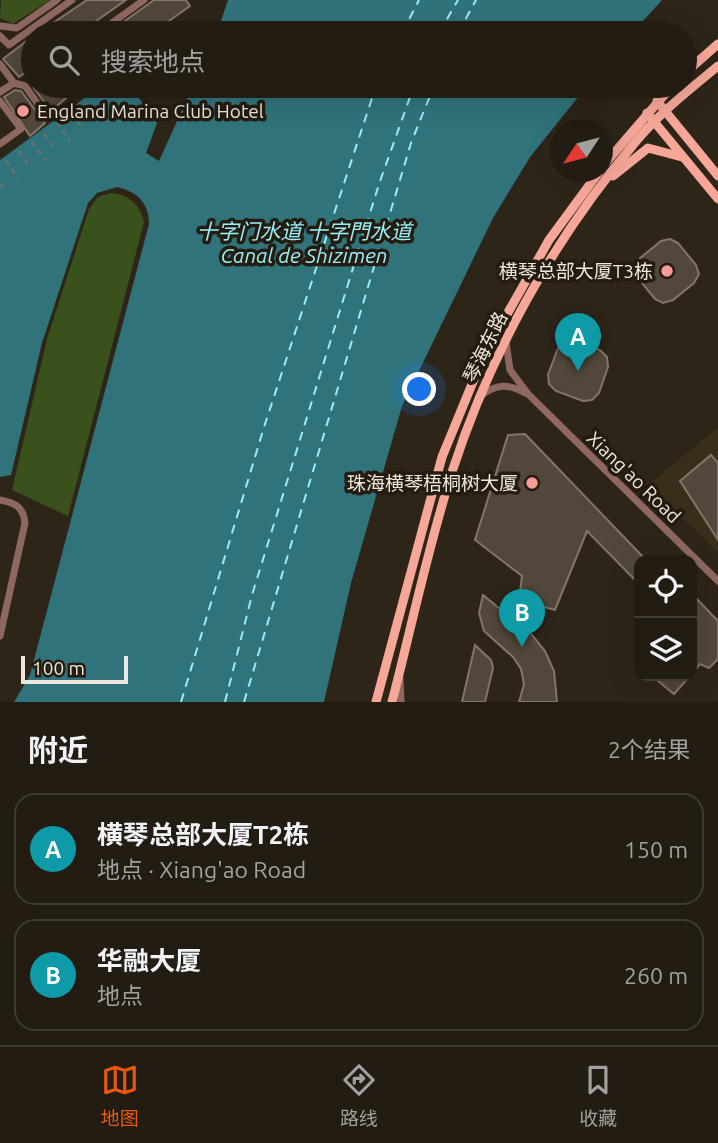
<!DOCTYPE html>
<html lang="zh">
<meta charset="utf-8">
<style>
:root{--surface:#221c13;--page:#2e2921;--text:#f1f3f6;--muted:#a2a1a0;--line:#3f3a33;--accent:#ea580c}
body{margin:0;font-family:Ubuntu,"Noto Sans SC",sans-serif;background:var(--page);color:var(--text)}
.controls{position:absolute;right:21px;bottom:21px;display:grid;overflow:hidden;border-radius:14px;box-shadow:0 7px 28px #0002}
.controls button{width:63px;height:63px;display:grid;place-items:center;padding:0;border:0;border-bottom:2px solid var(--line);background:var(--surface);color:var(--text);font:35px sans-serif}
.compass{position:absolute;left:550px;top:119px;width:63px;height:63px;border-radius:50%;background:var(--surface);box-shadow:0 7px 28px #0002;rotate:234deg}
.scale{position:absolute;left:21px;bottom:18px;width:107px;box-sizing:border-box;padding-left:7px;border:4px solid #ede7df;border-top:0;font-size:19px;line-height:24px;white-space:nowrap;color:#ede7df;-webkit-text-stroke:5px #251c10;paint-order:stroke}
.you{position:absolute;left:420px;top:390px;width:24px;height:24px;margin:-18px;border:5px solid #fff;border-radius:50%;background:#1a73e8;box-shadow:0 0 0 10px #1a73e833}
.badge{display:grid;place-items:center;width:46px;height:46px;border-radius:50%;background:var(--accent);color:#fff;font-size:23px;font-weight:700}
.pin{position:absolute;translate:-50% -58px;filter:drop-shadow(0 2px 4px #0008)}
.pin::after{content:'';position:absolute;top:37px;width:24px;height:21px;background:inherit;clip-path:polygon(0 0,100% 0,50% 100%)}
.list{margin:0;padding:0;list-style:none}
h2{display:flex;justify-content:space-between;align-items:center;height:91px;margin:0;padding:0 28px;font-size:30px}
h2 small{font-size:23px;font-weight:400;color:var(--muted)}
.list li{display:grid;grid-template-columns:46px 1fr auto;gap:21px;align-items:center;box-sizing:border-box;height:112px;margin:0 14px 14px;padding:0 14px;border:2px solid var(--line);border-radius:21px}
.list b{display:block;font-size:26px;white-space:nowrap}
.list p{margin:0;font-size:23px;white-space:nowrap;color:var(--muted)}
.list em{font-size:23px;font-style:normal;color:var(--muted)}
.icon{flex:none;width:38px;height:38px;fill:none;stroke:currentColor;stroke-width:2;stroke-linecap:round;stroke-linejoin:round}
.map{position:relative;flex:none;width:718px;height:702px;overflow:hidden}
.search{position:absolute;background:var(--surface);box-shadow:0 7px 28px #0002;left:21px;right:21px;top:21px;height:77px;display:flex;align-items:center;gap:18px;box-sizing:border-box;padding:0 24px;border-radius:38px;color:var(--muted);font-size:26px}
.sheet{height:343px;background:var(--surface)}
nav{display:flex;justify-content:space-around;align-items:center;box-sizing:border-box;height:98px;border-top:2px solid var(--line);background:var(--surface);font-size:19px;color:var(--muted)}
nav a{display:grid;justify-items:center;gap:4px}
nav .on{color:var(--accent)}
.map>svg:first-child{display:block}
.built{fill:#3a2d1a}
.green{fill:#3a511b}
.water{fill:#31737b}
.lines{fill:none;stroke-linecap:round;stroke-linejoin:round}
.ferry{stroke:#97eef9;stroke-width:2;stroke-dasharray:9 7;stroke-linecap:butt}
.building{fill:#51473a;stroke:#817768;stroke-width:2}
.path{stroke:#797167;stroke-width:2;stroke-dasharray:5 5;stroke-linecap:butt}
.minor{stroke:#8e6860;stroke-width:7}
.major{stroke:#f6a798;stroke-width:9}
.poi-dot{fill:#f59b98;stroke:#251c10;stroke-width:2.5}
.labels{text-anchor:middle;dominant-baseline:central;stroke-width:7;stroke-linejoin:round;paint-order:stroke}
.poi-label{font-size:19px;fill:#ede7df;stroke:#251c10;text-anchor:end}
.street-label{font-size:19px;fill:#ede7df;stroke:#251c10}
.water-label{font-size:21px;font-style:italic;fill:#97eef9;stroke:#251c10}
</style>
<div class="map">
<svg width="718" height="702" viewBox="0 0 718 702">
<rect width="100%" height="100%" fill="#2e2519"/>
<path class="built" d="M718 427V552L648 485Z"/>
<g class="green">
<path d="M1 0H50L13 24 0 18Z"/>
<path d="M110 193C128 194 140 204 144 222L68 516 12 490 47 339 89 209 98 197Z"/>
</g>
<g class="water">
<path d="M228 0H662L632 33H217Z"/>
<path d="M101 86H130L157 123 146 153 159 161 188 97 182 86H587L530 157 493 218 402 406 351 583 324 702H14L30 675 149 224C149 202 137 192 117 187L97 193 88 203 42 343 11 475 0 477V160Z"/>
</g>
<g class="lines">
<g class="ferry">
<path d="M402 33 419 0"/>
<path d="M439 33 458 0"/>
<path d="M458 33 476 0"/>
<path d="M181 702 265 424 376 86"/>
<path d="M225 702 252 595 379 184 414 86"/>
<path d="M244 702 411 143 434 86"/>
</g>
</g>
<g class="building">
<path d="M87 0H126L79 33H38Z"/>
<path d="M154 0H186L190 6 152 33H108Z"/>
<path d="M33 36V67L19 77 3 59Z"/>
<path d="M80 86 51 111 33 87 35 86Z"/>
<path d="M15 90 21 91 45 123 30 136 4 97Z"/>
<path d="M670 239 678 243 696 265 699 274 694 283 673 300 663 303 655 299 637 277 635 267 639 259 661 241Z"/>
<path d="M574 341 600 350 607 357 608 367 599 393 592 400 583 401 556 391 549 384 548 375 558 348 564 342Z"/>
<path d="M525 434 646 560H639V584L587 531 555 610 519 600 522 576 475 540 508 435Z"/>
<path d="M711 455 718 463V540L680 481Z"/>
<path d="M692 594 718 621V659L709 668 700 664 692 674Z"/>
<path d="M483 595 532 635 545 651 554 671 557 702H519L524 684 521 669 513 657 484 631 479 613Z"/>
<path d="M475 645 491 660 493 668 485 702H462Z"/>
<path d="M652 676H690L674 694Z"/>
</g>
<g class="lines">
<g class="path">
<path d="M117 86 126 99"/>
<path d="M100 93 112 110"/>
<path d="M86 103 98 120"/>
<path d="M72 113 84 130"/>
<path d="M57 122 70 141"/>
<path d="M44 134 56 150"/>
<path d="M32 142 45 160"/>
<path d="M19 151 31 168"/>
<path d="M6 161 18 178"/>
<path d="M0 183 4 188"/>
</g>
<g class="minor">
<path d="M0 26 17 28 57 0"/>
<path d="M98 33 144 0"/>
<path d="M0 36 9 45 72 0"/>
<path d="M0 64 14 83 25 86 48 118"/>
<path d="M0 92 14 83"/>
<path d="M0 101 21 129 0 144"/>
<path d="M506 342 510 370 529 395 718 581"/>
<path d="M480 396C497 384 507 383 525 393"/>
<path d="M0 500C15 503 23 506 25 523L0 636"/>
<path d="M400 678 401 702"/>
</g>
<g class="major">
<path d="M685 73 718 44"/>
<path d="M657 101 718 176"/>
<path d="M647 113 718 199"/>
<path d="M602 167 672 86"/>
<path d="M613 176 648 148 682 157"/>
<path d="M376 702 442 457 484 355 549 240 599 172"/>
<path d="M392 702C412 625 428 547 452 472 490 354 553 240 633 145 657 115 689 90 718 66"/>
</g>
</g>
<g class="poi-dot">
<circle cx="23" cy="111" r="7"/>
<circle cx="667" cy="271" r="7"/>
<circle cx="532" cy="483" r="7"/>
</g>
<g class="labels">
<g class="poi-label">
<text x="37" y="111" text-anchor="start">England Marina Club Hotel</text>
<text x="653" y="271">横琴总部大厦T3栋</text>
<text x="518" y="483">珠海横琴梧桐树大厦</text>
</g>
<g class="street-label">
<text transform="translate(485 347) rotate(-64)">琴海东路</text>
<text transform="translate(634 477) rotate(44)">Xiang'ao Road</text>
</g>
<g class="water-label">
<text x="304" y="231">十字门水道 十字門水道<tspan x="304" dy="24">Canal de Shizimen</tspan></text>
</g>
</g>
</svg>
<div class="controls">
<button><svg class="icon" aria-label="locate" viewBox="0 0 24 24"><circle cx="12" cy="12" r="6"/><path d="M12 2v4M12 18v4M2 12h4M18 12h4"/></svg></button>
<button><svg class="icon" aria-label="layers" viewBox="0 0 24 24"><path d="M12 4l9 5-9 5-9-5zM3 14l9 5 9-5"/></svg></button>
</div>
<svg class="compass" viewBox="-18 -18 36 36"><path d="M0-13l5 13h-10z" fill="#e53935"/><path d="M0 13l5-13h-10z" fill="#a2a1a0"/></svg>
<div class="scale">100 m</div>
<div class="you"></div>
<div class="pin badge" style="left:578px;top:371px;background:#0f9aa8">A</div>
<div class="pin badge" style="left:522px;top:647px;background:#0f9aa8">B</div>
<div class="search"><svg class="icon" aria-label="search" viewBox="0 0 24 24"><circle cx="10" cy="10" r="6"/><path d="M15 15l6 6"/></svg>搜索地点</div>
</div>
<section class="sheet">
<h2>附近<small>2个结果</small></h2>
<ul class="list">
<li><span class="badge" style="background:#0f9aa8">A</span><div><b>横琴总部大厦T2栋</b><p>地点 · Xiang'ao Road</p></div><em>150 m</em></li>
<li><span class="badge" style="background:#0f9aa8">B</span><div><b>华融大厦</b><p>地点</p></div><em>260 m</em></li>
</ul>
</section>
<nav>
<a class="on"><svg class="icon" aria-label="map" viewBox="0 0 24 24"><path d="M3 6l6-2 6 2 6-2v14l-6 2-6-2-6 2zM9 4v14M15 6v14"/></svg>地图</a>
<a><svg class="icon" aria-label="directions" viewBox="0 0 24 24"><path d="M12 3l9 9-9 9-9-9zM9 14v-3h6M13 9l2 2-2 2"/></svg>路线</a>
<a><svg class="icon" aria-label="saved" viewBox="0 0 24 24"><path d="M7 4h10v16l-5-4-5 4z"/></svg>收藏</a>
</nav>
